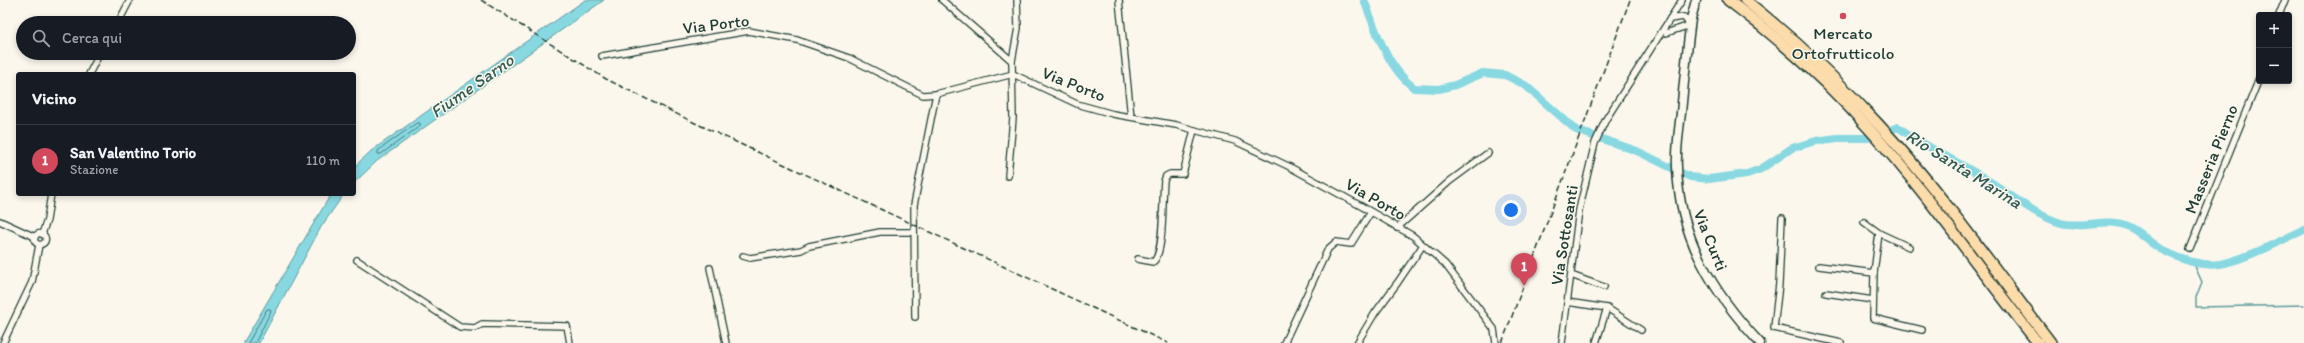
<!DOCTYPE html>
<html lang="it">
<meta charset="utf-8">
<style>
:root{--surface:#171b24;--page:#242831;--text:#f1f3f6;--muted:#9ea1a6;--line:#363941;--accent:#d1495b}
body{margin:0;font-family:Itim,sans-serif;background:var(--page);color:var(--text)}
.controls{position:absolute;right:12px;top:12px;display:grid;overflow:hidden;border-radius:4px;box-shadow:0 2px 6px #0003}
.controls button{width:36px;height:36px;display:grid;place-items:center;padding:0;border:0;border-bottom:1px solid var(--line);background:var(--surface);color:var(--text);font:20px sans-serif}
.you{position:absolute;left:1511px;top:210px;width:14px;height:14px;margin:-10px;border:3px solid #fff;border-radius:50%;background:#1a73e8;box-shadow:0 0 0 6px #1a73e833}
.badge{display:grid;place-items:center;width:26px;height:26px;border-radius:50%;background:var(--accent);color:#fff;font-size:13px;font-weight:700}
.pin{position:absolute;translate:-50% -33px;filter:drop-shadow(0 1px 2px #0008)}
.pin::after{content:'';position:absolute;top:21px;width:14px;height:12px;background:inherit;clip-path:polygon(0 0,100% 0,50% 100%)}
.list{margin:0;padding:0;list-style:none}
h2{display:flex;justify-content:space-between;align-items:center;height:52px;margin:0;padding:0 16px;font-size:17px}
h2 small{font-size:13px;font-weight:400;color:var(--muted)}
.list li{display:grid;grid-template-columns:26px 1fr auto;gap:12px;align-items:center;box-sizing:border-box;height:72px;padding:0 16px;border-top:1px solid var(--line)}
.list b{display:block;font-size:15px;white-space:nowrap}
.list p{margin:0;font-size:13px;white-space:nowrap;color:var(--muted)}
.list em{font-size:13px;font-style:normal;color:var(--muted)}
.icon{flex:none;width:22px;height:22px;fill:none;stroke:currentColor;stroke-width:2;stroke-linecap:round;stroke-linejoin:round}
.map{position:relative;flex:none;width:2304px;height:343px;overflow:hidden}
.search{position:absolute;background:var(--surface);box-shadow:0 2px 6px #0003;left:16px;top:16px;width:340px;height:44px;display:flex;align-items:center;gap:10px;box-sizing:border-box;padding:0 14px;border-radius:22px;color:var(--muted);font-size:15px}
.panel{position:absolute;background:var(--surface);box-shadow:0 2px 6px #0003;left:16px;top:72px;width:340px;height:124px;border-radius:4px}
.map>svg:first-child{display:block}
.water{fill:#88d8e2;stroke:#5e9a9c}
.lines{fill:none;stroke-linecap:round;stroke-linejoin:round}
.shore{stroke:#497b7a;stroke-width:1}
.stream{stroke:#5e9a9c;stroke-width:1.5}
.river{stroke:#88d8e2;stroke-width:8}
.minor-casing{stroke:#1f3d34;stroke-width:8}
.secondary-casing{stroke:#1f3d34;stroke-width:11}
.motorway-casing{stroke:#1f3d34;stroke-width:13}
.minor{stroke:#fbf7ec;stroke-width:5.5}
.secondary{stroke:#fbf7ec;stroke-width:8}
.motorway{stroke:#fddcac;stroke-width:10}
.rail{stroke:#1f3d34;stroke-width:1.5;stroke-dasharray:6 3;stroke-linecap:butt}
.poi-dot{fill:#d1495b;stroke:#fbf7ec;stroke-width:1.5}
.labels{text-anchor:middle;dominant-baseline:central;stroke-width:3;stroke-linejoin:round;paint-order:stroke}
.street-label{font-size:17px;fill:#1f3d34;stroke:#fbf7ec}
.poi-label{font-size:17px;fill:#1f3d34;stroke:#fbf7ec}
.water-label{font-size:18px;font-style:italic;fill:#345c57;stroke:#fbf7ec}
</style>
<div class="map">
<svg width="2304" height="343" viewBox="0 0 2304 343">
<rect width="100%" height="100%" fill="#fbf7ec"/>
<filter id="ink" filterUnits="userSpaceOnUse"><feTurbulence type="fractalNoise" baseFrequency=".025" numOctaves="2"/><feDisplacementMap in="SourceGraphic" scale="8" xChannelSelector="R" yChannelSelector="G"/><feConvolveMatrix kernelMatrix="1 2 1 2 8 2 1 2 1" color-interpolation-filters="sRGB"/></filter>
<g filter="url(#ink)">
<g class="water">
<path d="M585 0H604L377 161 354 183V167L371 151Z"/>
<path d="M331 194H344L321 227 259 343H243Z"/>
</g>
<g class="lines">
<g class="shore">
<path d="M417 123H420V126L381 154H378V151Z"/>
<path d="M248 343 267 309H270L271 311 255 343"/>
</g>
<path class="stream" d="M2193 262 2202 282 2196 297V307L2304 305"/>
<path class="river" d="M1364 0C1376 31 1387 67 1414 88L1439 89 1455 85 1483 73 1505 75 1525 85 1576 130 1637 151 1690 177 1709 179 1747 174 1761 169 1792 148 1816 141 1837 138H1868L1898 127C1925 147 1955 160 1984 178 2009 193 2032 214 2061 223 2082 229 2107 217 2127 226 2140 231 2150 244 2162 250 2180 259 2200 267 2220 264 2245 260 2281 240 2304 230"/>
<g class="minor-casing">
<g id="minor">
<path d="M942 0 1012 61 1013 118 1008 176"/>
<path d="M1119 0 1131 117"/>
<path d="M2279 15 2285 0"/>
<path d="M118 23 130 0"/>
<path d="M1666 33 1690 25 1684 17 1670 19"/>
<path d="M602 56 749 31 797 40 849 58 923 95 936 94 1013 74 1077 104 1113 114 1176 125 1235 141 1288 166 1361 206 1413 236 1445 264 1494 329 1496 343"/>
<path d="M1012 61 1018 28 1017 0"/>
<path d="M89 74 100 53"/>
<path d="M1782 218 1779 284 1774 328 1841 343"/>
<path d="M0 221 35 237"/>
<path d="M1864 222 1879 233 1874 273 1873 318 1922 330"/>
<path d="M1397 228 1450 181 1488 153"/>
<path d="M1879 233 1909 247"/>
<circle cx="40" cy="239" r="5.5"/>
<path d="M42 234 47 220 51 194"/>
<path d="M2190 249 2259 79"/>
<path d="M743 256 750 258 801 250 809 246 880 232H913"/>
<path d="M1138 259 1153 262C1165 254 1162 197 1164 181L1166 176 1170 174H1183L1194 130"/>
<path d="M357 260 460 327 475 328 482 324 567 326 570 343"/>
<path d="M1819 266 1874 273"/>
<path d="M710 268 726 343"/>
<path d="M1571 275 1604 287"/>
<path d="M1826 293 1873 300"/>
<path d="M1567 302 1607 308 1641 330"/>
<path d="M915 317 914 205 936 94"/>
<path d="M3 343 32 282 39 245"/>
<path d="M1284 343 1328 249 1336 242 1351 244 1371 212"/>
<path d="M1357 343 1375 313 1398 282 1423 245"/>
<path d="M1562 343 1579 210 1595 143 1606 119 1682 0"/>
<path d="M1596 343 1607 308"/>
</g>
</g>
<g class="secondary-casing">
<path id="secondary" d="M1696 0 1691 19C1687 50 1684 81 1681 113 1679 130 1676 149 1677 167 1679 238 1713 293 1760 343"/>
</g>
<g class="motorway-casing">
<g id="motorway">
<path d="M1728 0C1780 39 1828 82 1871 131 1931 198 1982 273 2038 343"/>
<path d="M1745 0C1793 38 1837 79 1878 124 1941 192 1995 270 2051 343"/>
</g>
</g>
<use href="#minor" class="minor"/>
<use href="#secondary" class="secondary"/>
<use href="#motorway" class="motorway"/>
<g class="rail">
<path d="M481 0 606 79 693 122 1168 343"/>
<path d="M1502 343 1630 0"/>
</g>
</g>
</g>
<circle class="poi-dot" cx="1843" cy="16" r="4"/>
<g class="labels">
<g class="street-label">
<text transform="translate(716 24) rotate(-7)">Via Porto</text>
<text transform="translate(1074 84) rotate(22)">Via Porto</text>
<text transform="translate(2211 159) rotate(-68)">Masseria Pierno</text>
<text transform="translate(1376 199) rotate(30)">Via Porto</text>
<text transform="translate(1564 235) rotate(-81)">Via Sottosanti</text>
<text transform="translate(1711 240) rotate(68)">Via Curti</text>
</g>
<g class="poi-label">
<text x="1843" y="33">Mercato<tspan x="1843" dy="20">Ortofrutticolo</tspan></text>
</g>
<g class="water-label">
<text transform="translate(472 86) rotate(-35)">Fiume Sarno</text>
<text transform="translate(1964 169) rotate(32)">Rio Santa Marina</text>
</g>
</g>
</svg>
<div class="controls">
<button>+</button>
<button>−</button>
</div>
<div class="you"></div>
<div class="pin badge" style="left:1524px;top:286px">1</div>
<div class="search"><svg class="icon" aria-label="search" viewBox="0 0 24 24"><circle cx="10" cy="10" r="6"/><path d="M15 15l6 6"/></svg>Cerca qui</div>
<section class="panel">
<h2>Vicino<small></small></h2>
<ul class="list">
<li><span class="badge">1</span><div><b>San Valentino Torio</b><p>Stazione</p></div><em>110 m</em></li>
</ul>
</section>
</div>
